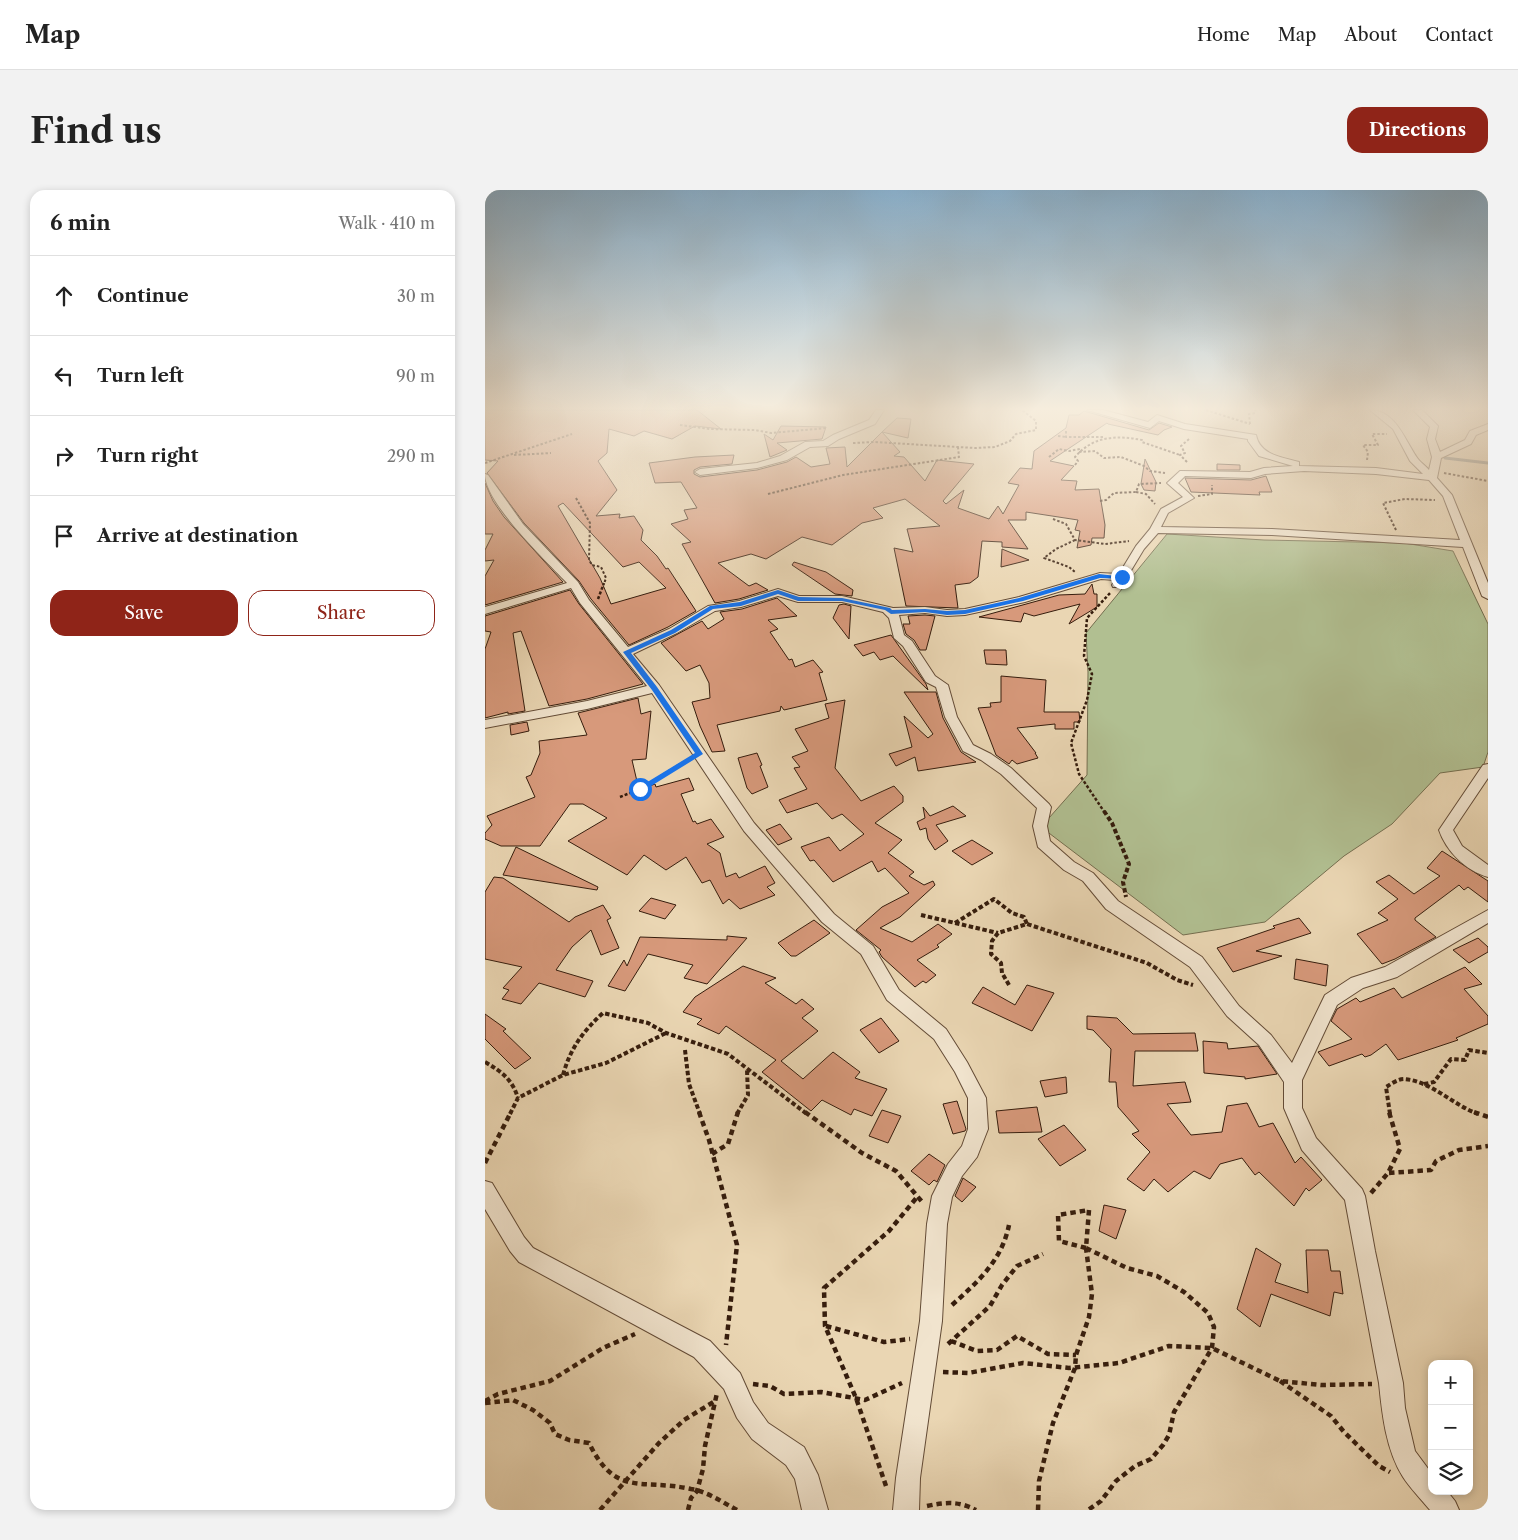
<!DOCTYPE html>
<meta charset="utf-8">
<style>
:root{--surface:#fff;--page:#f2f2f2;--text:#222;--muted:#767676;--line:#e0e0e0;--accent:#8f2418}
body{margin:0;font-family:"Libre Caslon Text",serif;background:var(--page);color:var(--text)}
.controls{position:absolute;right:15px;bottom:15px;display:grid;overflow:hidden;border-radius:10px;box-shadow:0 2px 8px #0003}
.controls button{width:45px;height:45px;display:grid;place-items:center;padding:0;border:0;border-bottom:1px solid var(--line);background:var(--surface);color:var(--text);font:25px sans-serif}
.stop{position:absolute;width:15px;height:15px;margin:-11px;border:4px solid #1a73e8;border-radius:50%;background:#fff}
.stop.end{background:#1a73e8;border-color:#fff;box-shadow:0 1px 5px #0008}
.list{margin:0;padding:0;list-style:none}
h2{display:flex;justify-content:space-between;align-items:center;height:65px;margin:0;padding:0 20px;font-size:21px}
h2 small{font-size:16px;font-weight:400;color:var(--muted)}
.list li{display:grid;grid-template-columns:32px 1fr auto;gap:15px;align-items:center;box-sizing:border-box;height:80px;padding:0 20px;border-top:1px solid var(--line)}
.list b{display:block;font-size:19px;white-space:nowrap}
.list em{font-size:16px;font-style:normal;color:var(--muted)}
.actions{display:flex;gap:10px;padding:15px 20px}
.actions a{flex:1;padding:11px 0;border:1px solid var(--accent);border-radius:15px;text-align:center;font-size:18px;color:var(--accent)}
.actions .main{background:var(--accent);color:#fff}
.icon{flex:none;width:28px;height:28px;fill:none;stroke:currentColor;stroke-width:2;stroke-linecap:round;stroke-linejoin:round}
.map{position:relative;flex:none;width:1003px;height:1320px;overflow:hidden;border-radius:15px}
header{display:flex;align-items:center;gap:30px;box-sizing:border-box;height:70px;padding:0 25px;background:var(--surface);border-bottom:1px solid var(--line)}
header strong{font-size:24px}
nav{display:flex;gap:28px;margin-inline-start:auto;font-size:18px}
.intro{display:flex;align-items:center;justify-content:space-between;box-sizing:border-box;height:120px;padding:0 30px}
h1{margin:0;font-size:35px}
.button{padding:12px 22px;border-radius:15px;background:var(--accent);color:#fff;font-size:18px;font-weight:700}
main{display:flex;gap:30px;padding:0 30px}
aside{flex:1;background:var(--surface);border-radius:15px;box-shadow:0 2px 8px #0003}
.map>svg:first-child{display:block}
.green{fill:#b1bf91;stroke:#746e4f}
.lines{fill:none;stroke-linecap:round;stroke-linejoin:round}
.stream{stroke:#747974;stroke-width:3}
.building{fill:#d7997b;stroke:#361d0d;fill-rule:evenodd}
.street-casing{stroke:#634b36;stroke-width:2}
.path-far3{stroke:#361d0d;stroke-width:2;stroke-dasharray:2.5 2;stroke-linecap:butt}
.path-far2{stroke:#361d0d;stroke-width:2.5;stroke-dasharray:3 2;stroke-linecap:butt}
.path-far1{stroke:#361d0d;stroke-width:4;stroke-dasharray:4.5 2.5;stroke-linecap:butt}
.path{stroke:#361d0d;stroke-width:4.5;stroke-dasharray:5.5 4;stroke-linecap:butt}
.street{fill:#f1e4ce;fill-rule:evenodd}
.route{fill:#1a73e8}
</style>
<header>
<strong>Map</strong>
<nav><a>Home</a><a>Map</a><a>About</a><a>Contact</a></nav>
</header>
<div class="intro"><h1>Find us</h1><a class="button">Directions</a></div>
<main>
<aside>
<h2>6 min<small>Walk · 410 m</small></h2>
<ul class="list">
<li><svg class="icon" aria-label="ahead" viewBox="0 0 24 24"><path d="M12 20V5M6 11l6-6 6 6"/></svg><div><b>Continue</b></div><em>30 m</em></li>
<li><svg class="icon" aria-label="left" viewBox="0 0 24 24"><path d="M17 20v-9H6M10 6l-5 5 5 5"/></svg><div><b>Turn left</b></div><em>90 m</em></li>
<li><svg class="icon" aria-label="right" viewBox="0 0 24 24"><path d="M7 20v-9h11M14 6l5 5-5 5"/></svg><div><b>Turn right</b></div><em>290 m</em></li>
<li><svg class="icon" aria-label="arrive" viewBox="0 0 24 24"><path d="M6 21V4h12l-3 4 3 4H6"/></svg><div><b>Arrive at destination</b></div></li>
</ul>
<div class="actions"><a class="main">Save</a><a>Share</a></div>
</aside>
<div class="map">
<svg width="1003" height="1320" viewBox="0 0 1003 1320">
<rect width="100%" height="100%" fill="#ead6b3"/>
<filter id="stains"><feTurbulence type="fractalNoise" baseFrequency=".004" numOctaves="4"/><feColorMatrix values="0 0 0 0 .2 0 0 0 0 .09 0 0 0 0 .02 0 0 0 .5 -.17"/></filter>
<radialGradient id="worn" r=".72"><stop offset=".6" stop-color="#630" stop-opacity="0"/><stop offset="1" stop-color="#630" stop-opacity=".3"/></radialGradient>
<path class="green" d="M682 344 779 350 919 353 968 361 1003 434V562L998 577 955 583 907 634 859 666 780 732 698 745 556 637 602 585 603 482 601 443Z"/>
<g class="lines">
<path class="stream" d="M960 268 1003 273"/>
</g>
<g class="building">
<path d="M0 220H212L236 239 210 236 187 249 159 241 149 246 124 239 122 263 113 271 132 300 111 326 135 324 134 328 149 326 158 340 156 350 172 366 181 379 183 378 211 421 183 437 144 455 106 409 94 391 39 333 2 283 13 271 0 270ZM78 313 138 377 154 372 181 398 126 414 115 388 73 316Z"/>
<path d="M599 221 664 240 674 233 687 237 679 240 673 245 623 234 622 233 565 271 589 276 576 290 592 291 590 300 614 299 620 335 619 348H607L606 355 592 358 595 341 590 340 593 330 541 322V330H523L543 359 517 357V352L497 351 493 387 485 393 470 395 473 418 421 416 409 358 428 362 422 339 455 336 420 309 388 318 398 328 377 333 347 355 317 347 281 369 266 364 233 373 264 396 271 393 283 400 254 409 230 413 197 354 206 352 186 334 203 329 199 320 212 318 196 292 170 293 164 273 210 267 249 265 247 274 215 277 209 280V284L215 287 272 280 302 272 311 267 326 277 345 274 341 258 360 257 362 277 397 242 415 262 409 266 419 267 440 291 452 270 489 274 458 311 461 314 479 300 473 318 504 329 513 316 518 324 534 295 523 293 535 278 547 279 549 261 581 238 584 225H594Z"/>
<path d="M412 228 426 229 423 248 397 242Z"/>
<path d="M296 236 341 237 337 249 292 253 302 260 285 267 279 244 288 250Z"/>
<path d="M660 269 671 292 670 301 659 300 656 294Z"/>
<path d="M732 274 755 275V280H732Z"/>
<path d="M781 286 787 302H774L775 305 706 302 700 288 766 290Z"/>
<path d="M0 293 8 311 19 327 78 392 0 415V386L9 370 0 371V360L8 344H0Z"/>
<path d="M517 359 544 370 516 377Z"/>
<path d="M309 372 341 382 368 400 367 406 350 404 307 375Z"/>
<path d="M607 394 609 404H612V417L584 434 595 414 549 426 539 423 536 432 494 427 574 405 600 404Z"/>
<path d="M85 400 94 414 158 494 102 509 64 516 36 441 28 443 40 521 23 524V522L0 528V459L6 442 0 441V426Z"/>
<path d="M292 408 312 426 283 430 293 439 285 442 304 470 307 469 310 477 328 470 338 482 334 483 342 510 299 520 296 516 295 521 232 535 240 561 227 562 215 536 207 512 225 508 224 493 215 475 201 481 176 453 217 431 223 439 239 429 235 422 257 419Z"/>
<path d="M359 414 366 416 364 449 348 428 354 415Z"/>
<path d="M440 425 450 426 441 460H435L429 450 421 444 418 434H425L423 426Z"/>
<path d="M406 445 441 494 443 500 408 466 395 470 389 462 378 466 369 455Z"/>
<path d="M499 460H521L522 475 501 474Z"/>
<path d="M516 486 561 490 559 522H594L595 532H589V539H570V534L532 538 551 563H550L553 568 532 574 527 570 524 574 511 565 493 518 506 517 505 513 516 512Z"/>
<path d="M419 502H451L458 528 476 562 491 572 433 581 430 567 411 576 404 564 427 557 419 526 443 548 448 544Z"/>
<path d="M153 508 156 524 166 521 161 569 147 570 154 600 170 594 171 597 204 588 209 600 196 604 208 632 210 631 212 634 226 629 239 647 222 654 235 663 241 687 251 683 254 688 280 676 290 693 282 697 290 705 255 719 244 709 238 714 225 690 217 693 201 667 181 680 159 665 142 685 83 651 122 628 98 614H85L55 656H16L0 649V643L7 635 2 626 50 607 41 587 46 585 55 563 54 551 102 545 93 523Z"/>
<path d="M360 510 350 578 376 611 409 596 418 606V612L390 633 417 650 403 663 429 682 424 686 439 695 448 691 450 695 415 727 395 738 427 752 453 734 467 744 452 755 454 757 432 770 451 785 441 793 438 791 430 797 397 767 394 762 396 760 371 740 397 717 424 703 400 678 393 682 387 671 348 692 329 670 325 671 316 657 344 647 355 661 379 644 357 624 347 629 332 613 302 623 294 610 322 599 309 578 315 577 307 567 323 561 310 539 344 528 340 514Z"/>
<path d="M42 532 44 541 26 545 25 535Z"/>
<path d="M272 563 277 575 275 576 283 597 267 604 262 598 253 568Z"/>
<path d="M468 616 481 626 451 635 463 651 450 660 443 649 441 638 435 640 432 632 440 628 438 617 445 626Z"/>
<path d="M295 634 307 649 293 655 281 640Z"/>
<path d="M487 650 508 663 487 675 467 661Z"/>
<path d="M31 657 113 697 112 700 18 685Z"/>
<path d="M957 661 1003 691V712L983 697 979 700 974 695 930 728V730L951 747 910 769 897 774 872 744 903 730 893 723 913 709 891 692 904 685 929 704 955 686 942 678Z"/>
<path d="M9 687 18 688 84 732 90 727 118 715 126 728 122 730 134 758 116 765 106 740 87 757 71 780 108 791 100 807 54 793 36 814 17 809 24 800 18 798 37 777 0 769V702Z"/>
<path d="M166 708 191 715 180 729 154 721Z"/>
<path d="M814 728 826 743 771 761 797 766 748 782 732 758 790 738 788 736Z"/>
<path d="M329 730 345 743 311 766H306L293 753Z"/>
<path d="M242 746 262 748 222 794 199 788 208 775 163 764 140 801 123 796 139 770 142 776 155 747 242 750Z"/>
<path d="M993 748 1003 757V762L984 773 968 760Z"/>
<path d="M811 769 843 775 841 796 809 789Z"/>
<path d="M258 776 291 788 280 793 311 814 317 809 329 819 317 828 333 841 296 871 318 889 348 862 375 882 370 888 402 899 387 926 369 919 366 925 337 910 326 921 277 882 291 870 241 836 234 844 212 834 217 829 198 822 210 807Z"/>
<path d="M980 777 997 794 979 799 1003 826V834L971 848 973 850 913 870 901 854 886 865 880 867 877 864 844 876 833 862 867 849 846 831 852 819 871 808 875 812 909 798 917 808Z"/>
<path d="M542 795 569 803 547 841 487 813 498 797 530 815Z"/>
<path d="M0 824 21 839 18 841 46 868 30 879 0 849Z"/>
<path d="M602 826 632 828 648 844 710 843 713 861H650L648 896 700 892 706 912 682 914 706 945 737 942 742 916 762 913 774 937 788 933 810 973 816 967 837 990 824 1001 821 998 809 1016 774 982 770 985 757 968 735 974 725 989 709 981 683 1002 669 989 659 1001 642 989 665 962 647 944 654 941 633 917 631 892H624L626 859 608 840 602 839Z"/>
<path d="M396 828 414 851 394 863 375 840Z"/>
<path d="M718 851 742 853 743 859 773 856 792 884 760 889V887L719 883Z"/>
<path d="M581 887 582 903 560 907 555 891Z"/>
<path d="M472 911 481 939 480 941 468 944 458 914Z"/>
<path d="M552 917 557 942 514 943 511 921Z"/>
<path d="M397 920 416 926 403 953 384 946Z"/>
<path d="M579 935 601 960 575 976 553 949Z"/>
<path d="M444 964 460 975 452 992 449 990 444 995 426 981Z"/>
<path d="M478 988 491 997 477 1012 470 1006Z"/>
<path d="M619 1015 641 1020 631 1049 614 1041Z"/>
<path d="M771 1058 796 1074 790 1092 823 1103 821 1060H843L846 1081H855L858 1104 849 1102 845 1126 786 1104 775 1137 752 1119Z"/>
</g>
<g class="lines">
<g class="street-casing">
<g id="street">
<path d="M391 220H399L390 234 354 249 343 256 325 257 302 270 272 278 215 285 210 282 215 279 272 273 295 266 320 252 338 251 348 245 384 230Z"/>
<path d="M602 220H618L663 232 672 225 700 234 771 245C775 265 796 267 814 272V276L891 278 938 284 925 271 908 239 885 220C911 220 920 251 933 269 936 273 941 276 944 280L947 267 942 249 945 237 928 220H937L953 236 950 249 955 262 980 250 985 241 1003 234V240L991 245 986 254 956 268 952 288 967 305 1003 393V409L997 406 978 357 787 345 673 343 659 359 636 397H628L627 395 630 390 616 389 540 412 480 425 462 426 440 423 414 425 419 445 427 451 450 486 463 495 472 527 488 555 506 564 526 578 564 614 566 617 562 636 565 651 589 672 608 683 633 711 717 767 754 816 786 845 807 873 840 805 866 788 900 777 1003 720V733L912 787 878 798 852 815 817 890V918L831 948 877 999 880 1006 890 1061 918 1193 920 1218 930 1261 947 1284V1301H962L970 1311 974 1320H945C936 1309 925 1298 918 1287 901 1260 897 1224 894 1193L860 1010 817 960 799 918V892L774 855 742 826 705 777 621 719 598 691 579 680 553 657 548 636 552 618 516 584 496 570 478 561 460 527 451 497 441 492 418 456 409 448 404 428 398 422 357 412H313L293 406 256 417 230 421 192 443 148 464 174 495 269 633 349 724 388 756 414 800 461 839 482 872 501 908 503 939 492 967 477 986 467 1007 462 1034 457 1131 435 1288 434 1320H408L411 1288 435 1131 442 1034 447 1006 463 974 477 956 483 939V908L470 882 449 849 402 810 376 764 337 732 259 641 167 503 102 519 0 538V530L102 511 162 496 95 413 86 398 0 424V417L82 393C61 371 0 313 0 284L3 285 38 334 93 392 104 410 143 457 184 439 223 416 254 411 293 399 314 406H357L408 418 440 417 462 420 480 419 534 407 615 383 634 384 651 356 665 339 676 319 698 307 682 293 695 281 765 282 779 278 808 276 774 266 763 251V249L699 239 674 231 665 238ZM819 281 891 284 944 290 958 306 975 350 787 339 676 337 683 323 709 308 693 293 700 286 766 288 780 284Z"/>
<path d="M1003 574V588L968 640 977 656 1003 675V687C981 681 961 661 954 640L998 575Z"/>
<path d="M0 991 7 993 39 1047 48 1058 225 1151 255 1183 268 1212 283 1233 319 1257 333 1285 343 1320H317L310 1289 301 1275 267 1249 252 1228 239 1199 209 1167 34 1072 25 1061 0 1019Z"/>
</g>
</g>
<g class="path-far3">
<path d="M721 220 765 234"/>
<path d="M765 234 764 224 770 223V220"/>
<path d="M195 235 225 239 270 240 286 243 342 238"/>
<path d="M581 241V247H619"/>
<path d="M573 246 581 247"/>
<path d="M368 253 389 252 490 258 510 257 525 251 531 244 551 240V231L537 220"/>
<path d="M594 262 610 261 619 268 636 267 659 276 665 281 680 283"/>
<path d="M29 265 66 263"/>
<path d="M564 267 574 259 584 261 595 259"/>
<path d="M882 270 883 262 878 255H893L887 244H902"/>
<path d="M702 272 695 265 700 263 696 256 704 249"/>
<path d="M0 273 87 244"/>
<path d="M590 275 593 271 590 267C608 246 631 245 657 250V252L695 265"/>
<path d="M959 283 1003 291"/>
<path d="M651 302 661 304 670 314"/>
<path d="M283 304 358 285 474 267 473 257"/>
<path d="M713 306 727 304V295"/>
<path d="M91 308 105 333 104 370 107 375 116 377 121 388 119 394"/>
<path d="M615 311 621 310 629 303 651 302 654 294 676 293"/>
<path d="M568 329 581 334 590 350 620 354 644 351"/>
<path d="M911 340 898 313 920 309 950 310"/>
<path d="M590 350 571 359 559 368 584 377 590 382"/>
</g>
<g class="path-far2">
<path d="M113 409 119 393"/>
<path d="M135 607 155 599 202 570"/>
<path d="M620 623 594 584 586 553 602 510 607 484 599 466 602 428 626 402"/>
</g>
<g class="path-far1">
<path d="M619 621 627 633 644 674 638 692 641 707"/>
<path d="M436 725 513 743"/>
<path d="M470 733 509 709 527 723 539 727 542 734"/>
<path d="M524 795 517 783 516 773 506 764 507 751 513 743 542 734 662 773 692 790 708 795"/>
<path d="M200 860 204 894 215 924"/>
<path d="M0 872C17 882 27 889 33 908"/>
<path d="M78 885C85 859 98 841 118 823L163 833 181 843 243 864 322 924"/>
<path d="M939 894 949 892 966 869 980 870 984 860 1003 863"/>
<path d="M25 924 33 908 78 885 121 873 181 843"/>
<path d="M252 924 263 905 262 880"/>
<path d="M905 924 901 897C906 894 913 889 919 889 946 891 968 915 993 924"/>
</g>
<g class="path">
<path d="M214 922 224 950 252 1055 241 1155"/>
<path d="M320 922 377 963 411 981 438 1013"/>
<path d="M989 922 1003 927"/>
<path d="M227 964 243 954 253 922"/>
<path d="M0 973 26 922"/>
<path d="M904 983 946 980 951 971 974 960 1003 956"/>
<path d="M886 1003 903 983 915 959 904 922"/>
<path d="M604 1020 601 1058 574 1051 573 1025Z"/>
<path d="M601 1058 642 1078 672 1086 699 1102 723 1123 729 1137 727 1158 689 1222 684 1245 678 1255 666 1269 650 1276 631 1291 616 1311 603 1320"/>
<path d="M467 1115C493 1092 517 1070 524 1035"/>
<path d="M341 1136 399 1152 425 1149"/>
<path d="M466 1151 492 1161 512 1160 532 1146 563 1164 591 1165"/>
<path d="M463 1154 505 1116 517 1095 532 1076 558 1064"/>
<path d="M458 1182 483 1183 538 1173 584 1178 634 1173 684 1156 727 1158 795 1191 836 1195 887 1194"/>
<path d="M795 1191 846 1226 859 1242 894 1276 905 1282"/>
<path d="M268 1194 285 1196 299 1204 336 1202 380 1210 417 1193"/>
<path d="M0 1211 13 1204 65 1191 118 1158 150 1144"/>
<path d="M0 1213 28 1210 48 1220 65 1233 70 1244 84 1250 104 1253C131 1308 156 1288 206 1299 223 1302 237 1312 252 1320"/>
<path d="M401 1296 371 1208 340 1136 339 1098 404 1041 433 1006"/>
<path d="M442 1316C460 1312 474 1311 491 1320"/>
<path d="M115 1320 174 1253 199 1230 230 1211"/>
<path d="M203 1320 206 1308 212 1301 218 1279 220 1256 232 1203"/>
<path d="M553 1320 554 1291 568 1233 590 1178 591 1165 604 1127 607 1104 601 1058"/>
</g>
<use href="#street" class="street"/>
</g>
<linearGradient id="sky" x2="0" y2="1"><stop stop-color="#8ab5d5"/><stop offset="0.54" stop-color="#f6eddd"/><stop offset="1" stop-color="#f6eddd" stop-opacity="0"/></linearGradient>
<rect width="1003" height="405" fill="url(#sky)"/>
<path class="route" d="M614 384 640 387 637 389 615 388 538 411 480 424 462 425 440 422 406 424 400 420 357 411H313L293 404 256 416 228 419 190 443 146 463 172 497 218 564 158 601 151 599 210 563 167 500 138 462 186 440 225 416 255 412 293 400 314 407 357 408 405 418 407 420 440 419 462 421 480 420 534 408Z"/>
<rect width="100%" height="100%" filter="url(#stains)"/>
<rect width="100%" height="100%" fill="url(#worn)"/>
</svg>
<div class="controls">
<button>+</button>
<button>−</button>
<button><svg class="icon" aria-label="layers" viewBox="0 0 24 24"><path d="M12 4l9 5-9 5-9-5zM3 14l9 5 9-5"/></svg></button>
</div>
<div class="stop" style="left:155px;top:599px"></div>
<div class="stop end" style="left:637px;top:387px"></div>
</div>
</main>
